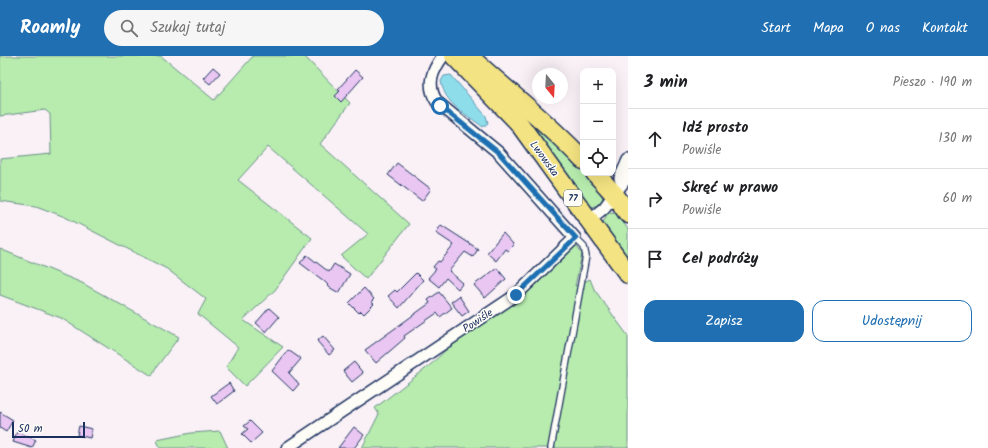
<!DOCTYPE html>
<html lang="pl">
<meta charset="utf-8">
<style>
:root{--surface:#fff;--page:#f6f6f6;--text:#202124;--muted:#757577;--line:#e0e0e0;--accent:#1f6fb2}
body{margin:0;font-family:Kalam,sans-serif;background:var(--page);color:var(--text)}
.controls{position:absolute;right:12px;top:12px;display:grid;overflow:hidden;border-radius:8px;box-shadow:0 4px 16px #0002}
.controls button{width:36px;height:36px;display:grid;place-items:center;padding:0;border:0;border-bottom:1px solid var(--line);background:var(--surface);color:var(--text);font:20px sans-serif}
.compass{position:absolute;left:532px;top:12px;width:36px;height:36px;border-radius:50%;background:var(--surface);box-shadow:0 4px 16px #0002;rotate:162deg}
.scale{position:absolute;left:12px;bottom:10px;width:73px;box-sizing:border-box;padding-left:4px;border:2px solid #1b2f5e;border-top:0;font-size:11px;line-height:14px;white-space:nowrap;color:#1b2f5e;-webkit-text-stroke:3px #fdfcf7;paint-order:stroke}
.stop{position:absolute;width:12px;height:12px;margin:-9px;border:3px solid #1f6fb2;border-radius:50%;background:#fff}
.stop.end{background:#1f6fb2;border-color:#fff;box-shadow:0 1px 4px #0008}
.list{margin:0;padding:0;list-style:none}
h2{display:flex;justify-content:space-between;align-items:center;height:52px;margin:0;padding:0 16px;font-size:17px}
h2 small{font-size:13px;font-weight:400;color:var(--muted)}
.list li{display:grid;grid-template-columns:26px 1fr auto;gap:12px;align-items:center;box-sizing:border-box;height:60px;padding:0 16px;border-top:1px solid var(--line)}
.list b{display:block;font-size:15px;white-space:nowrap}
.list p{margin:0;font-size:13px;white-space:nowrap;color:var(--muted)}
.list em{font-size:13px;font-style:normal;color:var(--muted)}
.actions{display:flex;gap:8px;padding:12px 16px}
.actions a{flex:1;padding:9px 0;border:1px solid var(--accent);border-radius:12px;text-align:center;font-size:14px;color:var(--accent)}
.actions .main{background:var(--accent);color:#fff}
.icon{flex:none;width:22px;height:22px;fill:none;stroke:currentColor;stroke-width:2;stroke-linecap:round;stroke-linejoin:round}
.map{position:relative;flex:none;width:628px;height:392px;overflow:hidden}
header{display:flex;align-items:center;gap:24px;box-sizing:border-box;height:56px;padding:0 20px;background:var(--accent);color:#fff}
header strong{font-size:19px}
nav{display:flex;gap:22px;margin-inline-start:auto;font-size:14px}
.search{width:280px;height:36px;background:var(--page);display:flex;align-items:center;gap:10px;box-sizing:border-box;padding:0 14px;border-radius:22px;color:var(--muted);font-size:15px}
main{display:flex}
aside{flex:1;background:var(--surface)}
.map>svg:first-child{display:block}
.green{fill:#b7ecae;stroke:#698e86}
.water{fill:#8eddeb;stroke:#6097b3}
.building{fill:#e9c7f2;stroke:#1b2f5e}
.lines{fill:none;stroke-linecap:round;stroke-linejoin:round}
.lane-casing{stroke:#1b2f5e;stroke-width:8}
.street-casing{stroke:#1b2f5e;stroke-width:14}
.primary-casing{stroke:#1b2f5e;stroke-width:21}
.lane{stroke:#fdfcf7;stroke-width:5.5}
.street{stroke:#fdfcf7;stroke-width:11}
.primary{stroke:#f4e382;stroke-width:18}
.route{stroke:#1f6fb2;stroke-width:5}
.labels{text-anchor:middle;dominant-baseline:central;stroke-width:3;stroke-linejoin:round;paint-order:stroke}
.shield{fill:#fdfcf7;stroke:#5f6c8c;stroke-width:1}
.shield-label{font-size:10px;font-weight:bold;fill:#1b2f5e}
.street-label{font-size:11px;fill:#1b2f5e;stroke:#fdfcf7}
</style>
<header>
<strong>Roamly</strong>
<div class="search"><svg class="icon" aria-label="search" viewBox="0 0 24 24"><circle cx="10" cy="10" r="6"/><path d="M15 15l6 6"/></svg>Szukaj tutaj</div>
<nav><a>Start</a><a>Mapa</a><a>O nas</a><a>Kontakt</a></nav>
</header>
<main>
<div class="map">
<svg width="628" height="392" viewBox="0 0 628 392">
<rect width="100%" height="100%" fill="#f9f1f6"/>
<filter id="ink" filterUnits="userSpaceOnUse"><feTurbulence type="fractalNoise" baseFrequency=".025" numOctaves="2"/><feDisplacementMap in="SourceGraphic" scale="8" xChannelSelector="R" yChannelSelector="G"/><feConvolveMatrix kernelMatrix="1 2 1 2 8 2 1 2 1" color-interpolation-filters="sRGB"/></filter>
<g filter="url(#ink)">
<g class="green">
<path d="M0 0H161L214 44 253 0H304L350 47 320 88 409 168 366 223 341 200 368 178 268 91 238 124 312 182 275 234 243 264 283 291 245 330 226 311 238 291 198 258 206 243 167 213 65 161 36 150 0 145V103L51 98 50 58 45 54 0 60Z"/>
<path d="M523 58C537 71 603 129 603 144L596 150 589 151Z"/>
<path d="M608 156 616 157 628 173V208L602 169Z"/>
<path d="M576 189 582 198 575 230 590 223 594 233 628 280V392H362L379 358 375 352 429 310 449 291 526 236Z"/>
<path d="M0 193 82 227 179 281 155 313 152 320 61 262 0 239Z"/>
<path d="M220 375 228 392H160L157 384 191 377Z"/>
</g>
<path class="water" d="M451 19 486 60 488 67 483 71C465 57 445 49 441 25L444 20Z"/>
<g class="building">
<path d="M213 11 220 17 210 28 203 22Z"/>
<path d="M355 14 363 21 341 46 335 40 340 35 338 33Z"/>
<path d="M397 107 431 133 422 145 388 119Z"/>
<path d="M441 169 478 193 473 201 465 196 449 215 463 227 458 233 446 222 439 231 428 222 436 213 433 211 438 205 440 206 454 189 436 177Z"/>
<path d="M503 177 514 189 508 195 505 193 496 205 487 197Z"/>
<path d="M307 199 329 216 334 208 350 218 339 237 327 230 328 229 324 225 300 207Z"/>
<path d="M497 212 506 223 485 242 474 229Z"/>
<path d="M416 217 423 224 399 252 388 240 395 234 397 236Z"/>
<path d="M364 232 374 243 371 246 374 248 364 258 361 255 359 257 349 247Z"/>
<path d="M439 236 452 252 440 261 437 257 404 280 405 282 376 307 365 294 430 247 428 244Z"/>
<path d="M459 240 469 255 462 260 451 246Z"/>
<path d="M269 252 279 261 266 276 256 267Z"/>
<path d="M323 280 335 294 329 299 317 285Z"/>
<path d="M288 294 301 303 289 317 299 328 293 335 272 315Z"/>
<path d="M354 306 363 317 352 326 343 315Z"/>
<path d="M229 327 234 335 217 348 211 340Z"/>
<path d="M0 356 13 364 6 376 0 372Z"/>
<path d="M250 365 262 377 251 387 242 378 248 373 244 370Z"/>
<path d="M79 370 92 373 90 382 77 379Z"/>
<path d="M354 371 364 379 354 392H338Z"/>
<path d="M17 376 36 384 32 392 13 386Z"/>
</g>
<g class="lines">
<g class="lane-casing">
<path id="lane" d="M551 392 586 200 584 191 575 182"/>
</g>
<g class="street-casing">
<g id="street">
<path d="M622 128 620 122 628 104"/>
<path d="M589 164 604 152 628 120"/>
<path d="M287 392 516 239 575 182 499 97 437 46C426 29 432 15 443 0"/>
</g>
</g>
<g class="primary-casing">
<g id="primary">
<path d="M454 0 518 66 628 218"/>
<path d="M471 2C508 36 549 67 583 104"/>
<path d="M595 117 615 139 628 158"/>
</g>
</g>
<use href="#lane" class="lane"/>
<use href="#street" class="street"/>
<use href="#primary" class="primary"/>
</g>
</g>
<g class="lines" filter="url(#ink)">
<path class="route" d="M440 50 499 97 576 182 516 239"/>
</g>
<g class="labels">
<rect class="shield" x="564" y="134" width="18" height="16" rx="3"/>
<g class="shield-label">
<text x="573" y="142">77</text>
</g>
<g class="street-label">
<text transform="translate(544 103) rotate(54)">Lwowska</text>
<text transform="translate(478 265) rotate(-34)">Powiśle</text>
</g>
</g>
</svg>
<div class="controls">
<button>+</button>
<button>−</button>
<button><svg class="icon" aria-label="locate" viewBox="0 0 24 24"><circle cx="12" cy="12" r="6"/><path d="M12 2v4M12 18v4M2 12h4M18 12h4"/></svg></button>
</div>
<svg class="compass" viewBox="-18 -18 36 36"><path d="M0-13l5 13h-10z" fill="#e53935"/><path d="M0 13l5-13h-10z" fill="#757577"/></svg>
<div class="scale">50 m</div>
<div class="stop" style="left:440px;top:50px"></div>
<div class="stop end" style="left:516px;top:239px"></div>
</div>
<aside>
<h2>3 min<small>Pieszo · 190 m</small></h2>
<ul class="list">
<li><svg class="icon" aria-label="ahead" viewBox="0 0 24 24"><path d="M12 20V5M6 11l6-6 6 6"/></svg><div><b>Idź prosto</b><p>Powiśle</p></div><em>130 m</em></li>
<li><svg class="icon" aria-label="right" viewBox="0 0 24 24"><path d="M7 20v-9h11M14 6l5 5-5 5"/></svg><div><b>Skręć w prawo</b><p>Powiśle</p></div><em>60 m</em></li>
<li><svg class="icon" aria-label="arrive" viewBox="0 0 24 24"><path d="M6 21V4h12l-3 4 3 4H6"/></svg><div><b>Cel podróży</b></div></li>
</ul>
<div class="actions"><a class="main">Zapisz</a><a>Udostępnij</a></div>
</aside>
</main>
